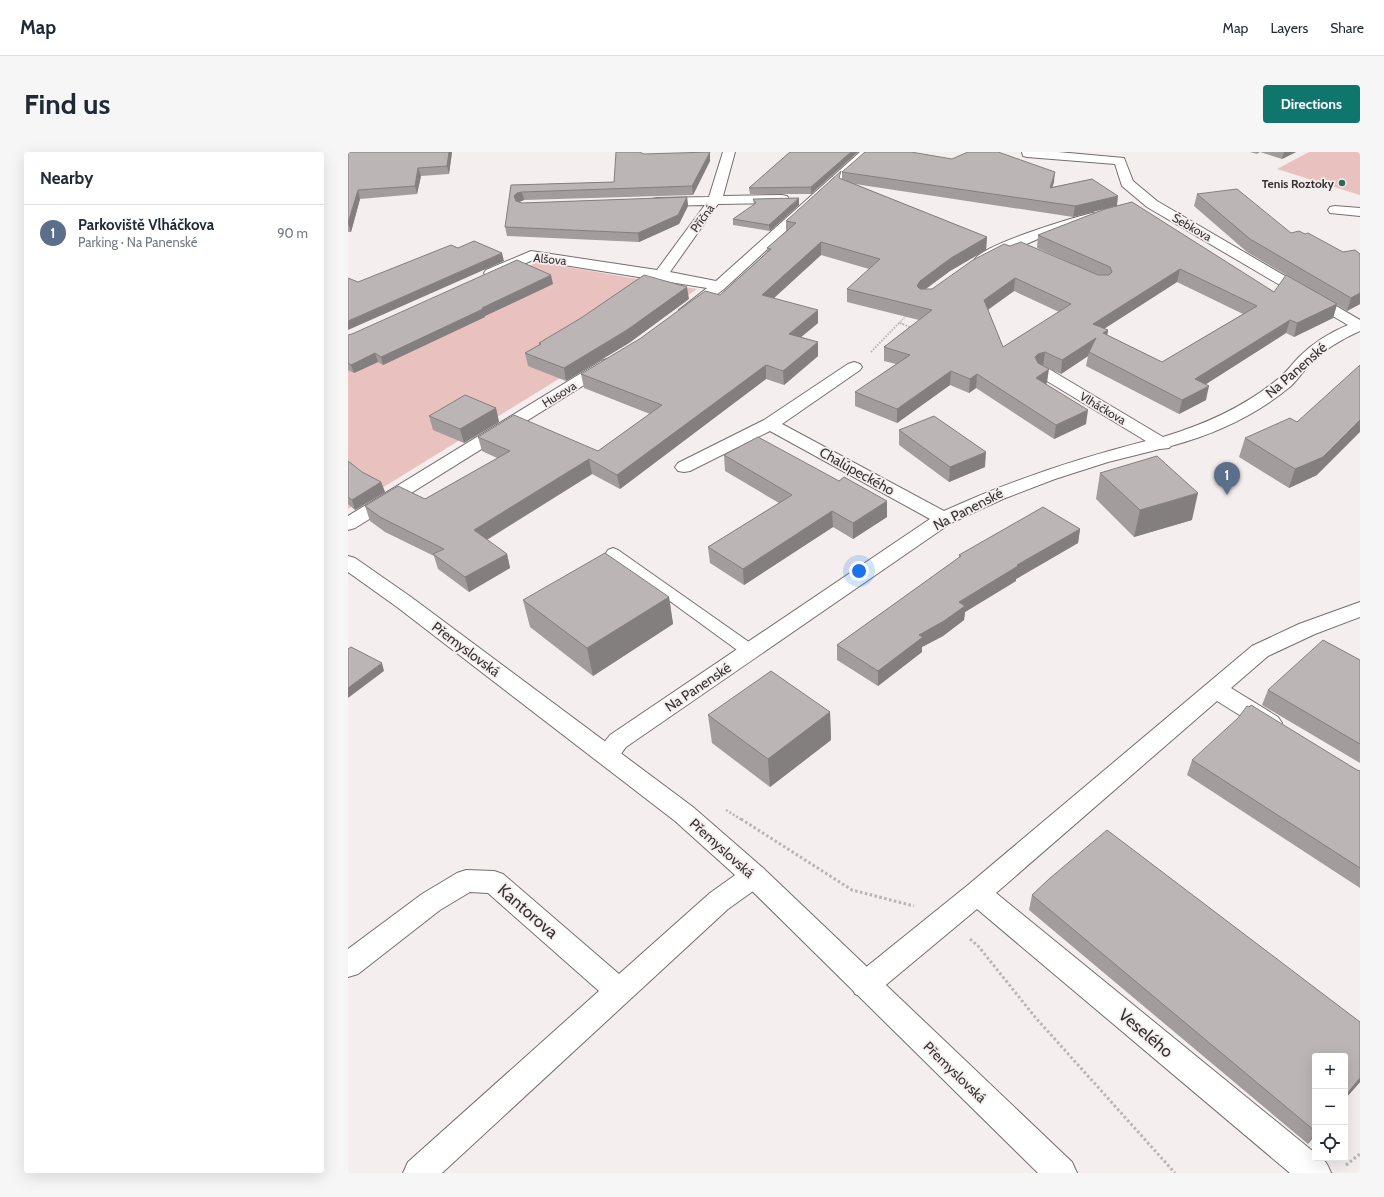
<!DOCTYPE html>
<meta charset="utf-8">
<style>
:root{--surface:#fff;--page:#f6f6f7;--text:#1f2937;--muted:#747a83;--line:#e0e1e3;--accent:#0f766e}
body{margin:0;font-family:Cabin,sans-serif;background:var(--page);color:var(--text)}
.controls{position:absolute;right:12px;bottom:12px;display:grid;overflow:hidden;border-radius:4px;box-shadow:0 4px 16px #0002}
.controls button{width:36px;height:36px;display:grid;place-items:center;padding:0;border:0;border-bottom:1px solid var(--line);background:var(--surface);color:var(--text);font:20px sans-serif}
.you{position:absolute;left:511px;top:419px;width:14px;height:14px;margin:-10px;border:3px solid #fff;border-radius:50%;background:#1a73e8;box-shadow:0 0 0 6px #1a73e833}
.badge{display:grid;place-items:center;width:26px;height:26px;border-radius:50%;background:var(--accent);color:#fff;font-size:13px;font-weight:700}
.pin{position:absolute;translate:-50% -33px;filter:drop-shadow(0 1px 2px #0008)}
.pin::after{content:'';position:absolute;top:21px;width:14px;height:12px;background:inherit;clip-path:polygon(0 0,100% 0,50% 100%)}
.list{margin:0;padding:0;list-style:none}
h2{display:flex;justify-content:space-between;align-items:center;height:52px;margin:0;padding:0 16px;font-size:17px}
h2 small{font-size:13px;font-weight:400;color:var(--muted)}
.list li{display:grid;grid-template-columns:26px 1fr auto;gap:12px;align-items:center;box-sizing:border-box;height:56px;padding:0 16px;border-top:1px solid var(--line)}
.list b{display:block;font-size:15px;white-space:nowrap}
.list p{margin:0;font-size:13px;white-space:nowrap;color:var(--muted)}
.list em{font-size:13px;font-style:normal;color:var(--muted)}
.icon{flex:none;width:22px;height:22px;fill:none;stroke:currentColor;stroke-width:2;stroke-linecap:round;stroke-linejoin:round}
.map{position:relative;flex:none;width:1012px;height:1021px;overflow:hidden;border-radius:4px}
header{display:flex;align-items:center;gap:24px;box-sizing:border-box;height:56px;padding:0 20px;background:var(--surface);border-bottom:1px solid var(--line)}
header strong{font-size:19px}
nav{display:flex;gap:22px;margin-inline-start:auto;font-size:14px}
.intro{display:flex;align-items:center;justify-content:space-between;box-sizing:border-box;height:96px;padding:0 24px}
h1{margin:0;font-size:28px}
.button{padding:10px 18px;border-radius:4px;background:var(--accent);color:#fff;font-size:14px;font-weight:700}
main{display:flex;gap:24px;padding:0 24px}
aside{flex:1;background:var(--surface);border-radius:4px;box-shadow:0 4px 16px #0002}
.map>svg:first-child{display:block}
.green{fill:#e9c1bf}
.lines{fill:none;stroke-linecap:round;stroke-linejoin:round}
.service-casing{stroke:#756f6e;stroke-width:2}
.minor-casing{stroke:#756f6e;stroke-width:2}
.tertiary-casing{stroke:#756f6e;stroke-width:2}
.path-far3{stroke:#bab4b4;stroke-width:1.5;stroke-dasharray:1 1;stroke-linecap:butt}
.path-far2{stroke:#bab4b4;stroke-width:2;stroke-dasharray:1.5 1.5;stroke-linecap:butt}
.path-far1{stroke:#bab4b4;stroke-width:2.5;stroke-dasharray:2 2;stroke-linecap:butt}
.path{stroke:#bab4b4;stroke-width:3;stroke-dasharray:2.5 2.5;stroke-linecap:butt}
.service{fill:#fff;fill-rule:evenodd}
.minor{fill:#fff;fill-rule:evenodd}
.tertiary{fill:#fff;fill-rule:evenodd}
.wall{fill:#a29c9c;fill-rule:evenodd}
.shaded-wall{fill:#847f7f}
.building{fill:#bcb5b5;stroke:#847f7f;fill-rule:evenodd}
.poi-dot{fill:#2d6a55;stroke:#f5eeee;stroke-width:1.5}
.labels{text-anchor:middle;dominant-baseline:central;stroke-width:3.5;stroke-linejoin:round;paint-order:stroke}
.far-poi-label{font-size:12px;font-weight:bold;fill:#353332;stroke:#f5eeee;text-anchor:end}
.far-street-label{font-size:12px;fill:#353332;stroke:#f5eeee}
.street-label{font-size:14px;fill:#353332;stroke:#f5eeee}
.near-street-label{font-size:17px;fill:#353332;stroke:#f5eeee}
</style>
<header>
<strong>Map</strong>
<nav><a>Map</a><a>Layers</a><a>Share</a></nav>
</header>
<div class="intro"><h1>Find us</h1><a class="button">Directions</a></div>
<main>
<aside>
<h2>Nearby<small></small></h2>
<ul class="list">
<li><span class="badge" style="background:#5c6f8a">1</span><div><b>Parkoviště Vlháčkova</b><p>Parking · Na Panenské</p></div><em>90 m</em></li>
</ul>
</aside>
<div class="map">
<svg width="1012" height="1021" viewBox="0 0 1012 1021">
<rect width="100%" height="100%" fill="#f5eeee"/>
<g class="green">
<path d="M961 0H1012V43L929 17Z"/>
<path d="M190 110 349 137 293 176 0 357V196Z"/>
</g>
<g class="lines">
<g class="service-casing">
<path id="service" d="M265 396 270 398 408 495 410 499 408 503 402 504 396 503 260 404 258 401 260 398Z"/>
</g>
<g class="minor-casing">
<g id="minor">
<path d="M375 0H387L375 44 434 43 439 44 441 47 439 50 434 51 370 52 322 120 368 129 512 0H525L376 137 344 161 339 163 334 161 331 158 359 136 185 108 148 124 143 125 138 124 136 121 138 118 183 99 309 118 357 53 309 54 304 53 302 50 304 47 309 46 361 45Z"/>
<path d="M674 0H710L776 6 785 29 809 49 1012 168V179C994 187 977 197 963 211 956 218 950 227 943 234 907 264 867 282 823 294L821 296 812 297 760 310 707 327 655 347 603 371 278 595C269 607 266 614 250 609L246 603 262 583 582 367 422 279 342 319 336 320 330 319 327 315 330 311 416 268 500 212 506 210 512 212 514 215 512 218 434 272 596 359C661 329 728 307 798 289L689 223 687 220 689 217 695 215 701 217 815 285C858 272 896 255 930 227 938 221 944 212 951 205 965 191 981 181 1000 173L799 55 774 34 767 12 679 5 675 4Z"/>
<path d="M987 54 1012 56V64L982 61 980 58 982 55Z"/>
<path d="M744 61 749 62 751 65 749 68 692 86 639 110 634 111 629 110 627 107C637 92 724 66 744 61Z"/>
<path d="M259 207 265 209 267 212 265 215 7 376 0 378V364L253 209Z"/>
<path d="M1012 450V465L967 482 920 504 883 536 930 565 934 571 930 577 922 579 914 577 869 549 648 741 967 1001V1006C978 1006 979 1012 983 1021H942L629 757 527 842 517 846 507 842 503 833 507 824 620 733 904 494 951 472Z"/>
<path d="M406 713 415 716 419 724 415 732 380 757 94 1021H55L60 1010 251 839 140 741 122 740 92 758 10 822 0 825V797L74 742 109 721 118 718 146 719 155 722 271 822 362 741 397 716Z"/>
</g>
</g>
<g class="tertiary-casing">
<path id="tertiary" d="M0 404 7 406 63 445 345 655 415 716 724 1010 729 1021H690L397 732 327 669 49 455 0 420Z"/>
</g>
<g class="path-far3">
<path d="M552 171 555 172"/>
<path d="M550 172 560 162"/>
</g>
<g class="path-far2">
<path d="M552 171 564 176"/>
<path d="M523 200 551 171"/>
</g>
<path class="path-far1" d="M378 658 394 668"/>
<g class="path">
<path d="M393 667 504 738 566 754"/>
<path d="M622 787 631 795 687 865 827 1021"/>
<path d="M998 1013 1012 1002"/>
</g>
<use href="#service" class="service"/>
<use href="#minor" class="minor"/>
<use href="#tertiary" class="tertiary"/>
</g>
<g class="wall">
<path d="M0 0H104L101 22 73 24 69 42 12 47 3 80H0Z"/>
<path d="M442 0H510L463 42H402L401 36Z"/>
<path d="M902 0H948L934 7 912 0 909 2Z"/>
<path d="M292 1 296 2 362 9 345 43 176 48 171 50 174 51 339 45 340 54 331 72 291 90 159 84 157 75 163 33 266 30Z"/>
<path d="M494 20 706 30 704 35 744 27 725 65 507 32 639 85 638 98 602 119 577 137H584L662 94 738 118 689 96 690 83 757 57 926 140 960 136 899 100 846 54 849 42 943 81 957 82 995 100 1012 102V152L999 159 989 153 985 166 946 185 938 181 858 232V248L831 262 738 214 740 204 713 222 695 214 699 231 697 232 738 272 706 287 628 236 621 241 602 233 549 271 507 254V240L548 212 536 209V195L571 168 499 150V137L521 117 473 103 426 146 470 171 453 185 470 190V204L436 233 418 227 272 337 244 322 139 388 159 402 162 416 121 440 90 417 86 404 37 380 22 369 17 354 77 347 149 306 134 299 130 285 250 299 302 262 236 236 233 222 372 143 419 100V96L438 79V69L493 27H494ZM829 130 895 162 814 210 759 183 760 178 756 177ZM666 139 711 160 655 195 640 158Z"/>
<path d="M405 47 451 53 422 79 385 73V67L406 53Z"/>
<path d="M205 132 137 164V165L35 213 30 210 6 221 0 218V183Z"/>
<path d="M341 147 281 191 218 229 180 214 177 201 191 193V191Z"/>
<path d="M148 256 151 270 116 291 85 278 81 264Z"/>
<path d="M551 278 637 315 601 330 551 293Z"/>
<path d="M897 286 969 323 941 336 891 305Z"/>
<path d="M376 303 539 365 505 387 485 375 396 433 362 411 360 395 431 351 377 319Z"/>
<path d="M0 309 14 320 33 330 37 340 7 358 0 352Z"/>
<path d="M752 321 844 368 786 385 748 347Z"/>
<path d="M732 377 730 391 668 427V429L617 460 616 468 595 484 574 495V500L530 534 489 508V493L611 406V403Z"/>
<path d="M321 445 325 472 245 524 182 475 175 448Z"/>
<path d="M1012 508V611L914 553 920 538Z"/>
<path d="M482 560 483 588 422 635 364 591 360 563Z"/>
<path d="M844 608 1012 619V736L839 623Z"/>
<path d="M684 743 1012 870V930L997 947 967 904V983L960 992 681 758Z"/>
</g>
<g class="shaded-wall">
<path d="M101 0H104L101 22 99 14Z"/>
<path d="M362 0V9L345 43 344 34Z"/>
<path d="M503 0H510L463 42V35Z"/>
<path d="M936 0H948L934 7Z"/>
<path d="M70 16 73 24 69 42 67 34Z"/>
<path d="M707 20 706 30 701 46 702 36Z"/>
<path d="M10 38 12 47 3 80 0 71Z"/>
<path d="M174 40 176 48 171 50 168 53 166 44 169 41Z"/>
<path d="M770 44 769 54 725 65 727 54Z"/>
<path d="M339 45 340 54 331 72 291 90 290 81Z"/>
<path d="M451 46V53L422 79 421 73Z"/>
<path d="M639 85 638 98 602 119 571 142 569 134 572 129 603 106Z"/>
<path d="M473 90V103L415 156 414 143Z"/>
<path d="M154 101 156 109 0 178V169Z"/>
<path d="M832 117 829 130 743 185 745 172Z"/>
<path d="M203 123 205 132 137 164V165L35 213 33 205Z"/>
<path d="M667 126 666 139 635 161 636 148Z"/>
<path d="M339 135 341 147 281 191 218 229 216 216Z"/>
<path d="M1012 141V152L999 159 1003 146Z"/>
<path d="M989 152 985 166 946 185 949 171Z"/>
<path d="M470 158V171L441 195V182Z"/>
<path d="M942 168 938 181 844 241 847 227Z"/>
<path d="M760 178 758 191 755 181Z"/>
<path d="M748 186 741 200 740 204 713 222 714 208Z"/>
<path d="M470 190V204L436 233 435 219Z"/>
<path d="M697 200 695 214 686 219 687 205 690 202Z"/>
<path d="M27 201 30 210 6 221 3 213Z"/>
<path d="M418 213V227L272 337 269 323Z"/>
<path d="M701 217 699 231 686 240 688 226Z"/>
<path d="M603 219 602 233 549 271V257Z"/>
<path d="M629 222 628 236 621 241 622 227Z"/>
<path d="M861 234 858 248 831 262 834 248Z"/>
<path d="M148 256 151 270 116 291 112 277Z"/>
<path d="M740 258 738 272 706 287 708 273Z"/>
<path d="M1012 268V280L969 323 941 336 947 317Z"/>
<path d="M638 300 637 315 601 330 602 315Z"/>
<path d="M241 307 244 322 130 393 126 378Z"/>
<path d="M33 330 37 340 7 358 4 348Z"/>
<path d="M850 341 844 368 786 385 792 358Z"/>
<path d="M539 349V365L505 387V371Z"/>
<path d="M484 359 485 375 396 433 395 417Z"/>
<path d="M732 377 730 391 668 427V429L617 460 616 468 595 484 574 495V500L530 534V519L571 483 611 450 669 413Z"/>
<path d="M159 402 162 416 121 440 117 425Z"/>
<path d="M321 445 325 472 245 524 239 496Z"/>
<path d="M34 511 36 519 0 546V536Z"/>
<path d="M482 560 483 588 422 635 420 607Z"/>
<path d="M1012 926V930L997 947V944Z"/>
<path d="M967 980V983L960 992Z"/>
</g>
<g class="building">
<path d="M0 0H101L99 14 70 16 67 34 10 38 0 71Z"/>
<path d="M268 0H291L296 2 362 0 344 34 174 40 169 41 166 44 168 49 174 51 339 45 330 63 290 81 157 75 163 33 266 30Z"/>
<path d="M442 0H503L463 35 401 36Z"/>
<path d="M517 0H563L604 7 620 0H650L707 20 702 36 744 27 770 44 727 54 494 20Z"/>
<path d="M493 19 491 26 639 85 603 106 572 129 569 134 572 137H584L625 108 656 92 662 94 673 90 750 123H761L764 120 762 115 690 83 757 57 784 50 926 140 938 123 989 152 949 171 942 168 847 227 861 234 834 248 741 200 748 186 714 208 697 200 690 202 687 205 690 211 701 217 688 226 740 258 708 273 629 222 622 227 603 219 549 257 507 240 562 203 536 195 584 158 499 137 532 107 473 90 414 143 470 158 441 182 470 190 435 219 418 213 269 323 241 307 126 378 159 402 117 425 85 402 96 397 32 365 17 354 50 334 77 347 162 299 130 285 166 263 250 299 314 253 233 222 293 186 357 139 372 143 423 97 419 96 448 71 438 69ZM832 117 909 154 814 210 755 181 760 178 745 172ZM667 126 723 152 655 195 636 148Z"/>
<path d="M889 37 943 81 951 79 957 82 960 81 995 100 1007 98 1012 102V141L1003 146 902 87 849 42Z"/>
<path d="M451 46 421 73 385 67 408 51 405 47Z"/>
<path d="M126 89 154 101 0 169V126L10 130 103 93 110 96Z"/>
<path d="M169 108 203 123 134 156 135 157 33 205 27 201 3 213 0 211V183L4 182Z"/>
<path d="M296 123 339 135 279 178 216 216 177 201 193 192 191 191 233 166Z"/>
<path d="M1012 213V268L975 305 947 317 897 286 942 266 949 270Z"/>
<path d="M117 243 148 256 112 277 81 264Z"/>
<path d="M586 264 638 300 602 315 551 278Z"/>
<path d="M410 285 491 329 496 325 539 349 505 371 484 359 395 417 360 395 444 343 376 303Z"/>
<path d="M809 304 850 341 792 358 752 321Z"/>
<path d="M0 309 14 320 33 330 4 348 0 345Z"/>
<path d="M695 355 732 377 669 413 670 414 611 450 617 454 596 469 571 483 575 485 530 519 489 493 613 404 611 403Z"/>
<path d="M257 401 321 445 239 496 175 448Z"/>
<path d="M975 488 1012 508V592L920 538Z"/>
<path d="M3 495 34 511 0 536V497Z"/>
<path d="M423 519 482 560 420 607 360 563Z"/>
<path d="M903 553 1009 618 1012 619V716L844 608 890 566 899 554 901 555Z"/>
<path d="M759 678 1012 870V926L997 944V904H967V979L684 743 701 727Z"/>
</g>
<circle class="poi-dot" cx="994" cy="31" r="4"/>
<g class="labels">
<g class="far-poi-label">
<text x="986" y="31">Tenis Roztoky</text>
</g>
<g class="far-street-label">
<text transform="translate(354 66) rotate(-54)">Příčná</text>
<text transform="translate(844 75) rotate(30)">Šebkova</text>
<text transform="translate(202 107) rotate(6)">Alšova</text>
<text transform="translate(211 242) rotate(-32)">Husova</text>
<text transform="translate(755 256) rotate(31)">Vlháčkova</text>
</g>
<g class="street-label">
<text transform="translate(948 218) rotate(-41)">Na Panenské</text>
<text transform="translate(509 319) rotate(29)">Chalúpeckého</text>
<text transform="translate(620 357) rotate(-27)">Na Panenské</text>
<text transform="translate(118 497) rotate(37)">Přemyslovská</text>
<text transform="translate(350 535) rotate(-34)">Na Panenské</text>
<text transform="translate(374 696) rotate(42)">Přemyslovská</text>
<text transform="translate(607 920) rotate(44)">Přemyslovská</text>
</g>
<g class="near-street-label">
<text transform="translate(180 759) rotate(41)">Kantorova</text>
<text transform="translate(798 881) rotate(40)">Veselého</text>
</g>
</g>
</svg>
<div class="controls">
<button>+</button>
<button>−</button>
<button><svg class="icon" aria-label="locate" viewBox="0 0 24 24"><circle cx="12" cy="12" r="6"/><path d="M12 2v4M12 18v4M2 12h4M18 12h4"/></svg></button>
</div>
<div class="you"></div>
<div class="pin badge" style="left:879px;top:343px;background:#5c6f8a">1</div>
</div>
</main>
